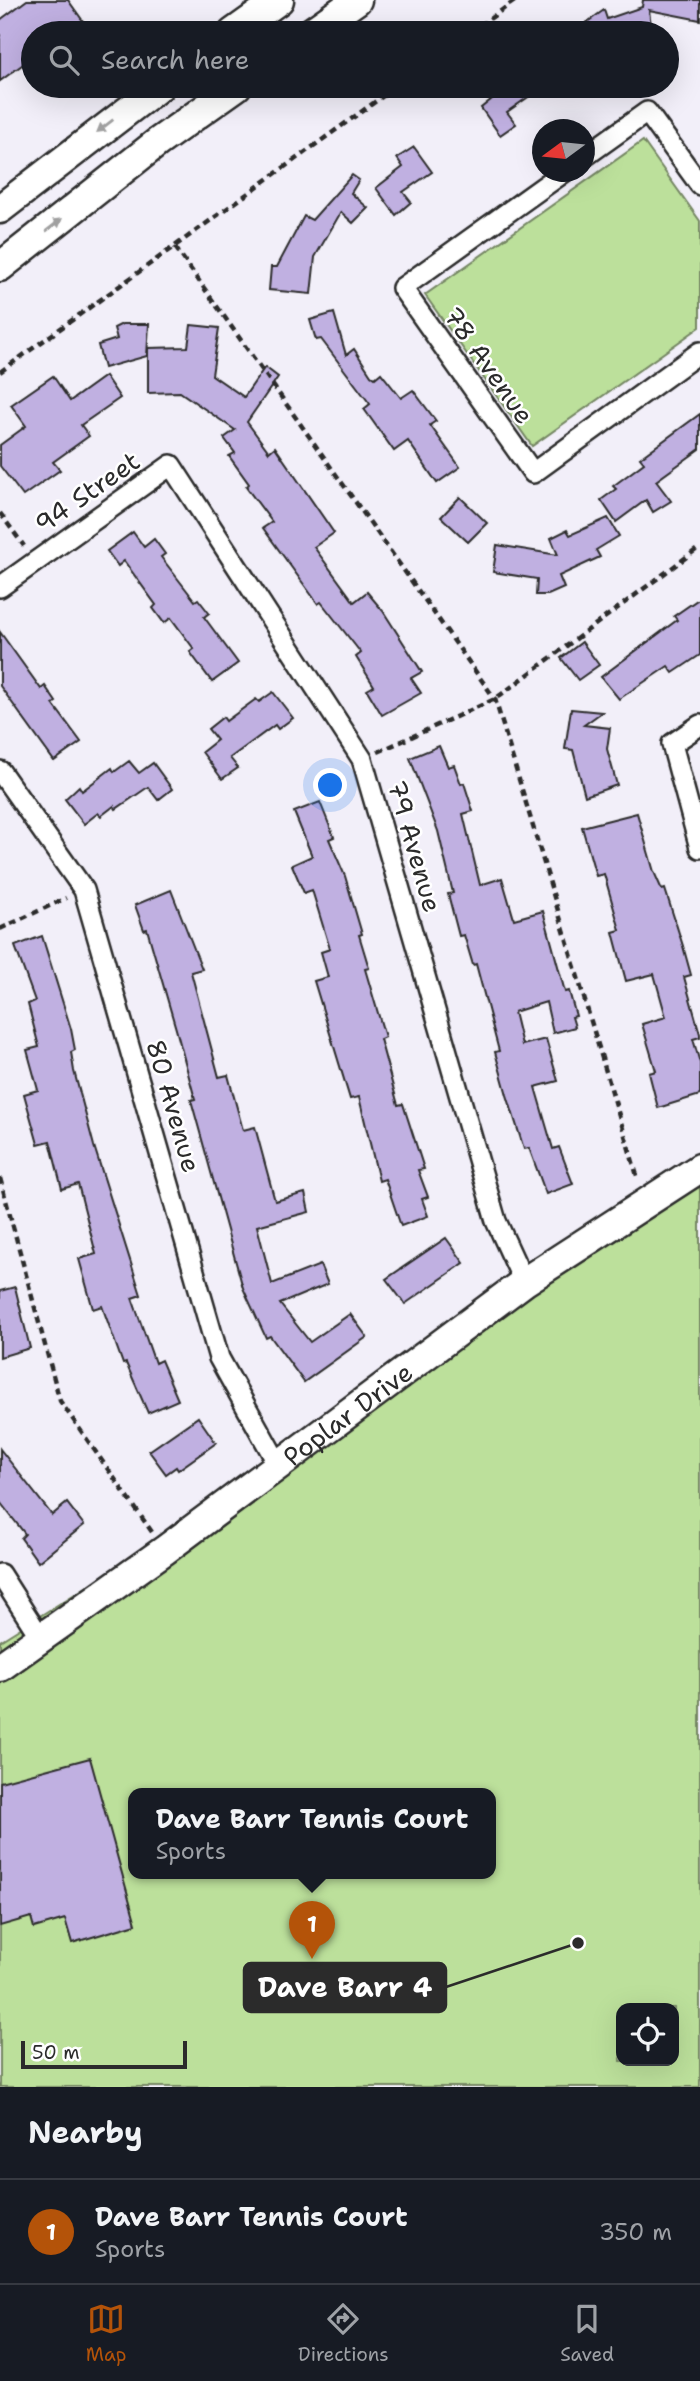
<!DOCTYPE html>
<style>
:root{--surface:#171b24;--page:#20242c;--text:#f1f3f6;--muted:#9ea1a6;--line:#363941;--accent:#b45309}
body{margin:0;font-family:"Shantell Sans",sans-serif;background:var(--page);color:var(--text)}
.controls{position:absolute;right:21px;bottom:21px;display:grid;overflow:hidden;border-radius:14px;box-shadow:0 7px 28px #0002}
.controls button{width:63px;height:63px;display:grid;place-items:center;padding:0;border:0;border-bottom:2px solid var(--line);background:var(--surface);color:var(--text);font:35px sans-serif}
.compass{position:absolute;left:532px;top:119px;width:63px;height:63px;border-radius:50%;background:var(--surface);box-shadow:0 7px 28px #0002;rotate:255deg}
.scale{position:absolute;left:21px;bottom:18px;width:166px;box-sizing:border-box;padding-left:7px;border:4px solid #2b2b2b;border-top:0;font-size:19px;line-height:24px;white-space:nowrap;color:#2b2b2b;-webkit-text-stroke:5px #fff;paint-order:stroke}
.you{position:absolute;left:331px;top:786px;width:24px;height:24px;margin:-18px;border:5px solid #fff;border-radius:50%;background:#1a73e8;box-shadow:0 0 0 10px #1a73e833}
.badge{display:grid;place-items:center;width:46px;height:46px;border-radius:50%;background:var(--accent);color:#fff;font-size:23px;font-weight:700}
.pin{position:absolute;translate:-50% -58px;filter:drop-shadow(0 2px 4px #0008)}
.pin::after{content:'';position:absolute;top:37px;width:24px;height:21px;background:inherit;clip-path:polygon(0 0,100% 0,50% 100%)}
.popup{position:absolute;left:128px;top:1788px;width:368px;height:91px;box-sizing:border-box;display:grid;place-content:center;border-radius:14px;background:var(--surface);filter:drop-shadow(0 2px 5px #0005);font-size:23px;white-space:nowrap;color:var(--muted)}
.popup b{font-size:26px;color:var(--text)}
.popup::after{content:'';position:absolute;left:50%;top:100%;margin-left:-14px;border:14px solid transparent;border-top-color:var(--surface)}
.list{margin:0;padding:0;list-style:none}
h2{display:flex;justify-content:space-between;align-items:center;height:91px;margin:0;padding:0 28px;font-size:30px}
h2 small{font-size:23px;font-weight:400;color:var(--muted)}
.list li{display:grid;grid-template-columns:46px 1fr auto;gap:21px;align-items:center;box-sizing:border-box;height:105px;padding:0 28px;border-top:2px solid var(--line)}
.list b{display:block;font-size:26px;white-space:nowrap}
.list p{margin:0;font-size:23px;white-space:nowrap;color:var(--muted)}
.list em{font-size:23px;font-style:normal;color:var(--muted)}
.icon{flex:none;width:38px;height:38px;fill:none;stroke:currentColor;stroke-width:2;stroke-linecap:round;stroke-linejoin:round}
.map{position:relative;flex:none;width:700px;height:2087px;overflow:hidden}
.search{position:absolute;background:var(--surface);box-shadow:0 7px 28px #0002;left:21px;right:21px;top:21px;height:77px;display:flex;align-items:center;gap:18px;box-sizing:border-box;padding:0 24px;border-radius:38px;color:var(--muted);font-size:26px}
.sheet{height:196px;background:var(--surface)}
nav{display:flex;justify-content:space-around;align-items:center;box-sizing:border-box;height:98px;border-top:2px solid var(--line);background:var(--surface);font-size:19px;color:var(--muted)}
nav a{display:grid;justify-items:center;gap:4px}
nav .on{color:var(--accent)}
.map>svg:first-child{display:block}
.green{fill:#bce09b;stroke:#748663;stroke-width:2;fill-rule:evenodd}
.building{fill:#c0b0e1;stroke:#2b2b2b;stroke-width:2}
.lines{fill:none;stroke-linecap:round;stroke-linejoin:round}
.street-casing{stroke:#2b2b2b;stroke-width:24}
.secondary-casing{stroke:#2b2b2b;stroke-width:33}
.path{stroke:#2b2b2b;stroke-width:4.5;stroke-dasharray:7 5;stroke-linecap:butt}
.street{stroke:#fff;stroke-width:19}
.secondary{stroke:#fff;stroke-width:28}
.oneway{fill:#a0a0a0}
.labels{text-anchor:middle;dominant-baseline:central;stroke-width:5;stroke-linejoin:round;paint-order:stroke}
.street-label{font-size:26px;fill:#2b2b2b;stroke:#fff}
.leader{fill:none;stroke:#2b2b2b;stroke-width:2.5}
.callout-dot{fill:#2b2b2b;stroke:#fff;stroke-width:2.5}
.callout{fill:#2b2b2b;stroke:#2b2b2b;stroke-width:2.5}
.callout-label{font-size:28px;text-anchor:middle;font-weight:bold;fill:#fff}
</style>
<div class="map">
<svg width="700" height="2087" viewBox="0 0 700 2087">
<rect width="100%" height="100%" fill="#f2eff9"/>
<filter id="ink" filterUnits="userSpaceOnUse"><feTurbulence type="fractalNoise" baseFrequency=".0143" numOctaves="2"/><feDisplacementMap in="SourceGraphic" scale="14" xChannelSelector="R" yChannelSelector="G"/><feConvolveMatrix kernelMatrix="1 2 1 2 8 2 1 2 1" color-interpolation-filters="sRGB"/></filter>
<g filter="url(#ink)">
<g class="green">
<path d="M643 141 700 221V327L532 446 425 295Z"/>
<path d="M700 1168V2087H0V1641L279 1466ZM134 1793H490V1873H134ZM621 2008H674V2061H621Z"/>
</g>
<g class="building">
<path d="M27 0H68L83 21 67 33H33V57L0 81V20Z"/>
<path d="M643 0H700V20L649 10 652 33H572L604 10 607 19 642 7Z"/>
<path d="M508 86H544L507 112 516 124 500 135 481 108Z"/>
<path d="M414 147 432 172 403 192 411 202 396 215 376 188 403 167 397 158Z"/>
<path d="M352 175 359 180 351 193 368 208 353 223 341 212 315 257 311 294 269 290 271 267H277L304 216 312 220Z"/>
<path d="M334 313 346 355 354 349 371 375 375 378 381 373 401 398 413 390 436 421 430 425 460 467 437 483 408 441 394 451 364 409 370 404 321 339 316 340 310 320Z"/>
<path d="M122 324H149L147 356 104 368 98 345 117 339 114 328Z"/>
<path d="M191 325 219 328 212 375 244 397 265 367 278 377 247 422 269 452 275 447 334 533 314 547 354 602 367 592 383 611 422 672 411 678 421 693 382 715 367 690 374 686 356 657 361 653 321 602 318 604 263 528 272 522 246 487 249 484 229 456 235 453 224 438 235 430 180 392 148 393V348L188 347Z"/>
<path d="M53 376 70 401 105 376 120 398 81 425 89 436 53 462 60 470 23 496 0 466V445L26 426 11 405Z"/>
<path d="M700 414V449L656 481 671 501 653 512 646 500 616 522 601 500 616 489 613 486 644 463 640 458Z"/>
<path d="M460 497 487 523 468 542 441 517Z"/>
<path d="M608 518 619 536 596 550 600 557 559 576 564 588 548 595H536L537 579 493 572 497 545 558 555 551 538 567 530 570 535Z"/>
<path d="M133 532 144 547 154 539 165 554 161 557 195 601 198 599 209 613 204 617 238 663 212 682 190 652 194 649 171 618 164 623 153 608 156 605 124 561 118 566 107 551Z"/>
<path d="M700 598V655L673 673 668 666 619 699 601 677 677 620 674 616Z"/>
<path d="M0 632 41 689 45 686 56 702 53 704 81 742 54 761 0 686Z"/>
<path d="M582 642 599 665 578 680 561 658Z"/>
<path d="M273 692 293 718 278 729 275 725 230 758 238 768 222 779 202 752 217 740 208 729 223 717 226 721 256 699 259 702Z"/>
<path d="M571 709 602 712 584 725 610 728 607 749 617 785 585 796 573 750 565 749Z"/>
<path d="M439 746 448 767 454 765 461 784 464 783 473 811 463 814 480 885 502 878 514 919 543 911 565 992 569 991 576 1016 572 1017 575 1027 553 1033 546 1002 514 1012 522 1045 546 1039 558 1081 535 1087 553 1149 559 1147 573 1184 546 1194 529 1148 524 1149 507 1095 495 1052 499 1051 476 964 473 965 464 935 459 936 448 894 453 893 438 831 410 758Z"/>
<path d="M129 761 139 773 153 763 172 789 158 800 148 787 116 809 114 806 101 816 98 813 84 824 65 799 79 786 82 791 112 768 114 772Z"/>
<path d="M320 802 334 837 329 839 345 876 362 934 359 935 369 968 365 969 385 1037 380 1039 398 1105 403 1104 424 1169 418 1170 428 1197 422 1199 428 1216 401 1226 385 1179 379 1181 359 1097 350 1099 314 981 328 977 321 952 330 949 312 890 304 893 292 865 312 856 294 812Z"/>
<path d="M637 813 654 872 662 890 665 889 683 946 691 975 684 977 700 1034V1037L693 1039 700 1063V1095L658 1108 649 1073 656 1071 642 1024 666 1017 654 974 626 981 613 932 620 930 604 874 596 876 582 827Z"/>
<path d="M171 890 202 969 191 972 219 1077 228 1075 243 1130 255 1127 275 1201 305 1193 309 1212 257 1226 272 1284 320 1265 328 1284 280 1304 310 1342 350 1314 367 1337 304 1382 270 1336 266 1338 243 1288 191 1100 195 1099 176 1029 147 929 144 930 135 905Z"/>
<path d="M42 936 71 1029 75 1050 71 1052 74 1071 94 1146 141 1295 132 1298 155 1363 161 1360 178 1400 148 1413 126 1363 123 1364 102 1306 93 1309 79 1259 96 1254 78 1184 62 1189 50 1141 38 1144 24 1094 38 1090 27 1050 39 1047 28 1004 35 1001 15 946Z"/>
<path d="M446 1238 464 1263 405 1304 386 1279Z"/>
<path d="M15 1287 30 1348 0 1357V1291Z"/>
<path d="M198 1417 216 1443 178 1470 176 1467 166 1474 149 1451Z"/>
<path d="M0 1449 52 1515 67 1503 84 1525 38 1562 21 1538 25 1534 0 1502Z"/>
<path d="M90 1758 136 1924 72 1943 65 1919 34 1928 31 1917 0 1926V1782Z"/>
</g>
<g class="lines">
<g class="street-casing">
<g id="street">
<path d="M584 157 647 112 700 185"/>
<path d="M564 172 402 288 533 473 700 352"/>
<path d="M0 587 171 465 362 759 496 1221 524 1282"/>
<path d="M700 725 672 744 700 848"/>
<path d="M0 771 84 890 219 1358 279 1466"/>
<path d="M0 1574 42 1640"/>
</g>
</g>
<g class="secondary-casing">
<g id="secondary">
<path d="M233 33 279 0"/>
<path d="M310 33 357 0"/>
<path d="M0 209 160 86"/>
<path d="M0 267 158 142 237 86"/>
<path id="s1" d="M0 1667 165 1550 524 1282 700 1168"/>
</g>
</g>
<g class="path">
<path d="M470 33 516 0"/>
<path d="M175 247 495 699 638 1179"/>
<path d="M0 372 397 86"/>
<path d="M0 513 24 546"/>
<path d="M378 752 495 699 700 547"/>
<path d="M0 929 66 898"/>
<path d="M0 1178 60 1401 152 1532"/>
</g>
<use href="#street" class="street"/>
<use href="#secondary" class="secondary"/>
</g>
<defs><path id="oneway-solid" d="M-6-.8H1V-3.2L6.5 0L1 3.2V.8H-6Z" transform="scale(1.75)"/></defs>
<g class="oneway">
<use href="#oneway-solid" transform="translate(105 126) rotate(142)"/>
<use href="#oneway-solid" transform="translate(54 225) rotate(-38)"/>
</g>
</g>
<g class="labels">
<g class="street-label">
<text transform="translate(489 365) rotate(55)">78 Avenue</text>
<text transform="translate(87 492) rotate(-35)">94 Street</text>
<text transform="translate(415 846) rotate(74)">79 Avenue</text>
<text transform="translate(174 1106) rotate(74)">80 Avenue</text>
<text stroke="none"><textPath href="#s1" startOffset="430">Poplar Drive</textPath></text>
</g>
</g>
<path class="leader" d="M578 1943L446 1987"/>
<circle class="callout-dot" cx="578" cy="1943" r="7"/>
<rect class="callout" x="244" y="1963" width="202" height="49" rx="7"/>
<g class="callout-label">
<text x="345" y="1997">Dave Barr 4</text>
</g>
</svg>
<div class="controls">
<button><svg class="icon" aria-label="locate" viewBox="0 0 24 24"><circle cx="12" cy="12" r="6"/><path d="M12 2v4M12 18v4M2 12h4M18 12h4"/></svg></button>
</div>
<svg class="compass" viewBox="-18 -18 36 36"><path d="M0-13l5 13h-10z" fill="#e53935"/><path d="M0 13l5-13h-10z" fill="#9ea1a6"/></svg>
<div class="scale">50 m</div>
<div class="you"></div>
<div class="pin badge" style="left:312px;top:1959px">1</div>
<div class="popup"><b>Dave Barr Tennis Court</b>Sports</div>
<div class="search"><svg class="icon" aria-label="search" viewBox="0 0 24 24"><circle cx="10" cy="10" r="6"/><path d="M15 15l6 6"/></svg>Search here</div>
</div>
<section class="sheet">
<h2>Nearby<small></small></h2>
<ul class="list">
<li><span class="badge">1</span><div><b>Dave Barr Tennis Court</b><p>Sports</p></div><em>350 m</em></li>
</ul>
</section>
<nav>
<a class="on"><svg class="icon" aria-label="map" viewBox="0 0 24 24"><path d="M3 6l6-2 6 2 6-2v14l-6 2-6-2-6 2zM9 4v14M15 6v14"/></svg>Map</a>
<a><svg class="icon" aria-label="directions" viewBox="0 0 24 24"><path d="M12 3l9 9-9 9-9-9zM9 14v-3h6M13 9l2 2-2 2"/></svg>Directions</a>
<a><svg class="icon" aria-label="saved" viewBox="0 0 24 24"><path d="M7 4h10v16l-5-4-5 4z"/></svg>Saved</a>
</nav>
